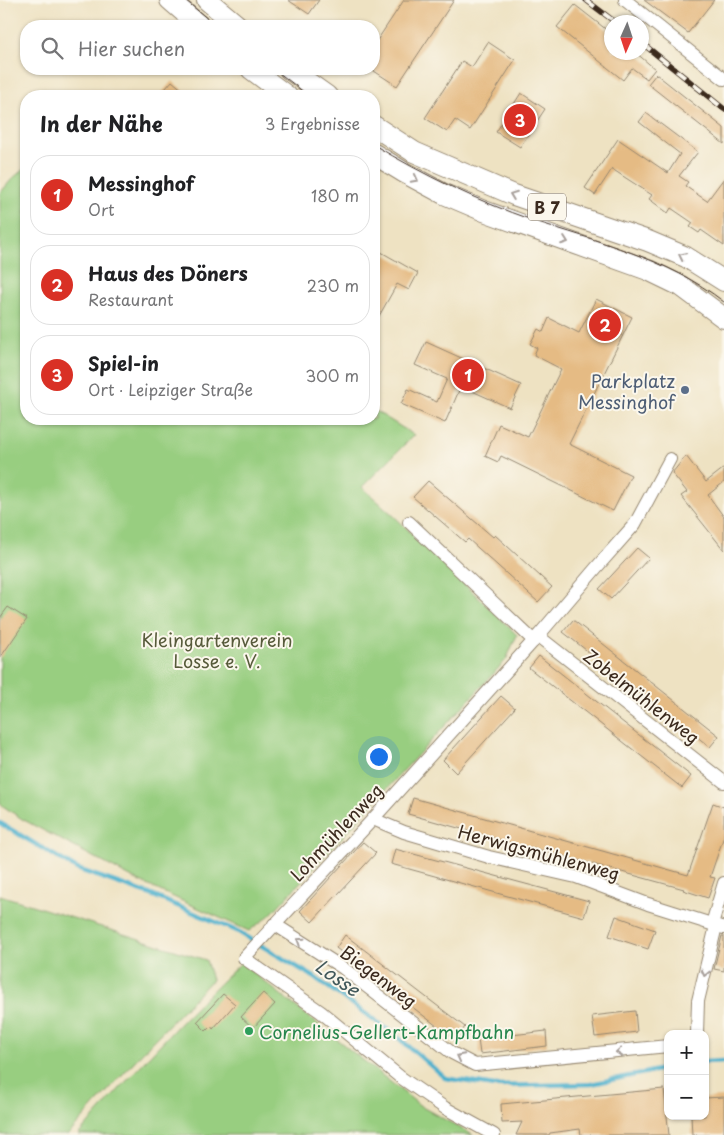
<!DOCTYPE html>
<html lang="de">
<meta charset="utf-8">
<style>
:root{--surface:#fff;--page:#f6f6f6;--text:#202124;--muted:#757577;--line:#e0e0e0;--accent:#d93025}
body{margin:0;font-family:"Playpen Sans",sans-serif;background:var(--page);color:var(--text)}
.controls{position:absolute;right:15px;bottom:15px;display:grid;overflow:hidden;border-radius:10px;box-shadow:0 1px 4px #0004}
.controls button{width:45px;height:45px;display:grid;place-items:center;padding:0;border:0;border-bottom:1px solid var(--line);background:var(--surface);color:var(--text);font:25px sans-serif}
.compass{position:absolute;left:604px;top:15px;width:45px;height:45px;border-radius:50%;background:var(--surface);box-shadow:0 1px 4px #0004;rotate:183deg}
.you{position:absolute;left:378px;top:756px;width:18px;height:18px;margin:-12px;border:4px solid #fff;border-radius:50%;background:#1a73e8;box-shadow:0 0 0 8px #1a73e833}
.badge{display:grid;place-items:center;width:32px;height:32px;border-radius:50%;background:var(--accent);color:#fff;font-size:16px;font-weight:700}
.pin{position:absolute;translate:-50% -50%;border:2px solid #fff;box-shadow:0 1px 5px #0006}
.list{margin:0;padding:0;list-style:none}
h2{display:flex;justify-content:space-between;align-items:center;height:65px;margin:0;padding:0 20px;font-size:21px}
h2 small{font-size:16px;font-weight:400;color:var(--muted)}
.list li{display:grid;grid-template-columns:32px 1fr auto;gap:15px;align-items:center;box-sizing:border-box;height:80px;margin:0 10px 10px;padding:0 10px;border:1px solid var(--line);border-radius:20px}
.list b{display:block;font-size:19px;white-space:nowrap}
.list p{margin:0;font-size:16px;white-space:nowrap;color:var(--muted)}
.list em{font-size:16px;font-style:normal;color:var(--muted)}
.icon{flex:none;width:28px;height:28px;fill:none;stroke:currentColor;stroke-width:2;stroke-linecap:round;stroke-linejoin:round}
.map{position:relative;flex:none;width:724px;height:1135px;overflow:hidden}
.search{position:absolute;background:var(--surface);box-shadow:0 1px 4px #0004;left:20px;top:20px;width:360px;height:55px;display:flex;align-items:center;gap:12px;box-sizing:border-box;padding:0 18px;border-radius:20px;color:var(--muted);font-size:19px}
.panel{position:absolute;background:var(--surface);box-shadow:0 1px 4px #0004;left:20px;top:90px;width:360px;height:335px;border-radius:20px}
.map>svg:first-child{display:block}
.green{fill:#98ce80;stroke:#6a7c4f}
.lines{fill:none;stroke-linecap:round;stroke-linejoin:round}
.stream{stroke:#4eb1cd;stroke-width:4.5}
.building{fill:#e5bb84}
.street-casing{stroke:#948670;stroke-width:14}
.primary-casing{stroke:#948670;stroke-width:22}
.street{stroke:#fff;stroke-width:12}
.primary{stroke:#fff;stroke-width:20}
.tram{stroke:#3b2a1e;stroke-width:1}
.rail-casing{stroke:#3b2a1e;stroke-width:5.5}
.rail{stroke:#fbf7ec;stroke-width:4;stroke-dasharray:11;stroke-linecap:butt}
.oneway{stroke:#a79f9a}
.service-dot{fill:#5c6f8a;stroke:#fbf7ec;stroke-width:2}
.leisure-dot{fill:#2e9e5b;stroke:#fbf7ec;stroke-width:2}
.labels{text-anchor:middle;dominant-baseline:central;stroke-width:4;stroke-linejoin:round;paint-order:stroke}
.shield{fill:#fbf7ec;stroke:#75685c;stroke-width:1}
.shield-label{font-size:16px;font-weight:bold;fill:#3b2a1e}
.service-label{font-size:18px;fill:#4e5e75;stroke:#fbf7ec;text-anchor:end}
.park-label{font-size:18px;fill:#575b3b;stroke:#fbf7ec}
.street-label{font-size:18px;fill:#3b2a1e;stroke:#fbf7ec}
.leisure-label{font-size:18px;fill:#27864d;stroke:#fbf7ec;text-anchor:start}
.water-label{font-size:19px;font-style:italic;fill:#42595b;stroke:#fbf7ec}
</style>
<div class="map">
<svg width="724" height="1135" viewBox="0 0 724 1135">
<rect width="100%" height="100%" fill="#fbf7ec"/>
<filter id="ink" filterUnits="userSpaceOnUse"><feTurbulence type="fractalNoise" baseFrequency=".02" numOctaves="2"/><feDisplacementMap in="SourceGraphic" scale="10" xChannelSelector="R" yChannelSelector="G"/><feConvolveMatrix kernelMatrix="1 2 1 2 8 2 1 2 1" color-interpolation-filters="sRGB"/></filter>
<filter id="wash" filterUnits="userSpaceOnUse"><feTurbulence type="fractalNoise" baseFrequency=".0096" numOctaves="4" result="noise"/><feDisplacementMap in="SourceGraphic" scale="20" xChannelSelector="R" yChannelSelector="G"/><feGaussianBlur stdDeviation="1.12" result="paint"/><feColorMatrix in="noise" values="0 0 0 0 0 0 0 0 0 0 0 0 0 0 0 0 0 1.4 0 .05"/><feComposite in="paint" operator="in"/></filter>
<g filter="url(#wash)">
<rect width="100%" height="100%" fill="#eee2c2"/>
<g class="green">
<path d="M26 167V419H374V410L414 435 362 487 395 517 517 635 506 660 270 915 249 931 138 881 22 819 0 804V193L12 179Z"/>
<path d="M0 895 206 960 212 980 151 1043 68 1135H0Z"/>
<path d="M241 963 422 1107 473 1135H78C131 1076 183 1017 241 963Z"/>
</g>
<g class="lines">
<g class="stream">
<path d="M0 823 77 869 149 894 237 931 314 977 394 1034 445 1078 494 1086 591 1084 668 1068"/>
<path d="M705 1062 724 1061"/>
</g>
</g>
<g id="blocks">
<g class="building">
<path d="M288 0H319L309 14Z"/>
<path d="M404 0H454L397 86 374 71V45Z"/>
<path d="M644 0H714L688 33Z"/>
<path d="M575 5 612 34V52H635L655 69 647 79 632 68 623 80 557 27Z"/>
<path d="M488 42 515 60 470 130 455 120 447 132 425 118 462 61 472 67Z"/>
<path d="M656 74 724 128V144L648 84Z"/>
<path d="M172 81 190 96H159Z"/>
<path d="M521 93 545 109 520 147 496 132Z"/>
<path d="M646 113 698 152 679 176 688 182 685 186 707 201 724 178V246L701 230 699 233 690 227 693 223 671 208 668 213 649 199 652 195 612 169 595 195 585 188 618 139 668 173 680 154 639 122Z"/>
<path d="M374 248 418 273 409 290 397 284 374 325Z"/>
<path d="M596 299 632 317 569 444 631 475 613 511 501 456 498 462 485 456 499 424 528 437 561 369 534 355 537 348 530 344 538 329 543 332 549 318 579 333Z"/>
<path d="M426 342 521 385 510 408 461 386 445 423 401 404 408 389 437 402 447 379 415 365Z"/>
<path d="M686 456 706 482 724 468V482L708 495 724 517V550L681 496 687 492 672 473Z"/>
<path d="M428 481 493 537 495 535 552 587 538 602 468 539 465 542 413 497Z"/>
<path d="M637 548 649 558 611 599 599 589Z"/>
<path d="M8 607 27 619 0 658V618Z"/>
<path d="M573 620 719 736 710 747 563 632Z"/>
<path d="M539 656 691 776 682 788 529 668Z"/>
<path d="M501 696 515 708 456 773 443 760Z"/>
<path d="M413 798 688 875 713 803 724 807V836L710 877 715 878 708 898 683 890 684 889 530 847V848L408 814Z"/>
<path d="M363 842 376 853 312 922 300 911Z"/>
<path d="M395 849 589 901 584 917 391 864Z"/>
<path d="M616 916 655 930 648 949 609 936Z"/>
<path d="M345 935 465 1027 455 1040 336 948Z"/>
<path d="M722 936H724V971L714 969Z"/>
<path d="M263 993 275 1004 253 1028 241 1017Z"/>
<path d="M223 994 235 1004 213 1029 211 1026 206 1031 197 1022Z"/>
<path d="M635 1011 637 1032 595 1037 592 1016Z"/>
<path d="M546 1031 547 1046 480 1054 478 1039Z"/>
<path d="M664 1089 669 1135H581L580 1129 550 1133 549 1135H516L522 1122 502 1123 501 1104Z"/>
<path d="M724 1097V1135H692L691 1116H705V1098Z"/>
</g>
</g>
</g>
<g filter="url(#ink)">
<use href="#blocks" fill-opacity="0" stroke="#948670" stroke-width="1"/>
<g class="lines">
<g class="street-casing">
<g id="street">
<path d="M625 0 724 79"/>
<path d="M409 522 534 641"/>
<path d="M538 636 724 782"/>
<path d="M373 819 404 832 489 857 576 877 648 904 724 928"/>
<path d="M274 924 343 968 452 1053 475 1065 668 1046"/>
<path d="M712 924 724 883"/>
<path d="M697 1034 698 1001 716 926"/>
<path d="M494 1135 445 1108 400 1077 321 1012 244 958 373 819 538 636 596 568 635 524 670 459"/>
</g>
</g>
<g class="primary-casing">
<g id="primary">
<path d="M170 0 200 26"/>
<path d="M207 0 238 26"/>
<path d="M251 69 287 96"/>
<path d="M289 69 327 96"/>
<path d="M374 126 414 152 514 195 648 241 686 257 724 281"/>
<path d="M374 154 405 173 444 194 484 211 648 270 681 286 724 318"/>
</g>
</g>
<use href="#street" class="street"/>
<use href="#primary" class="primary"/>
<g class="tram">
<path d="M185 0 216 26"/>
<path d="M274 69 309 96"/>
<path d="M374 145C424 175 477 201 532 220 598 242 668 258 724 302"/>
</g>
<g class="rail-casing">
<g id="rail">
<path d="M586 0 615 22"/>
<path d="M642 43 724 109"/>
</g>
</g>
<use href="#rail" class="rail"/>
</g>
<defs><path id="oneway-chevron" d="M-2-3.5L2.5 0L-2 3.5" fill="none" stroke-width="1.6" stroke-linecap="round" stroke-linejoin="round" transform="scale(1.25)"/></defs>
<g class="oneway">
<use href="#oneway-chevron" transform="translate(415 179) rotate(28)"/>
<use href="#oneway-chevron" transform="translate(513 195) rotate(-159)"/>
<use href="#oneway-chevron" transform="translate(565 241) rotate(20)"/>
<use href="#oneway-chevron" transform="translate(682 256) rotate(-154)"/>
<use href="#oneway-chevron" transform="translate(300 941) rotate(-147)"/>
<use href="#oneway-chevron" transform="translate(705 973) rotate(103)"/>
<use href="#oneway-chevron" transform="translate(619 1052) rotate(175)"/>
<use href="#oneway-chevron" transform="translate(460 1057) rotate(-152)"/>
</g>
</g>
<circle class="service-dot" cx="685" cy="390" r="5"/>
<circle class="leisure-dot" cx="249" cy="1031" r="5"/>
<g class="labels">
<rect class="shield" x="528" y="193.5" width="38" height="27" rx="4"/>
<g class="shield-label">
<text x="547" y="207">B 7</text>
</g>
<g class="service-label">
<text x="675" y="380">Parkplatz<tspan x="675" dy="21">Messinghof</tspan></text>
</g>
<g class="park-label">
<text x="217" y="639">Kleingartenverein<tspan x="217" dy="21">Losse e. V.</tspan></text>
</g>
<g class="street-label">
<text transform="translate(642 696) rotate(38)">Zobelmühlenweg</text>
<text transform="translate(336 832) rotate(-47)">Lohmühlenweg</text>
<text transform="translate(539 852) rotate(15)">Herwigsmühlenweg</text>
<text transform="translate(379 976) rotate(37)">Biegenweg</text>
</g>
<g class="leisure-label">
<text x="259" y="1031">Cornelius-Gellert-Kampfbahn</text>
</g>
<g class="water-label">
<text transform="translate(338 977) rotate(35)">Losse</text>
</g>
</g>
</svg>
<div class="controls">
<button>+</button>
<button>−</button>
</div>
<svg class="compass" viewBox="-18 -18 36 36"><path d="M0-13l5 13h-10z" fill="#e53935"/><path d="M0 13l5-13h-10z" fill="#757577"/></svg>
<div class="you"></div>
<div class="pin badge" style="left:468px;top:375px">1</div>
<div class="pin badge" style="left:605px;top:325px">2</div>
<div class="pin badge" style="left:520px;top:120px">3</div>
<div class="search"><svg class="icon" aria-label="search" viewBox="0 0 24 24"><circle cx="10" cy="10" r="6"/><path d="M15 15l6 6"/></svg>Hier suchen</div>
<section class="panel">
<h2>In der Nähe<small>3 Ergebnisse</small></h2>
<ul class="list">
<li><span class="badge">1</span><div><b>Messinghof</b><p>Ort</p></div><em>180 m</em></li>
<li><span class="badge">2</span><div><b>Haus des Döners</b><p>Restaurant</p></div><em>230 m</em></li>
<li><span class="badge">3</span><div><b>Spiel-in</b><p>Ort · Leipziger Straße</p></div><em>300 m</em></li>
</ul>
</section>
</div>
